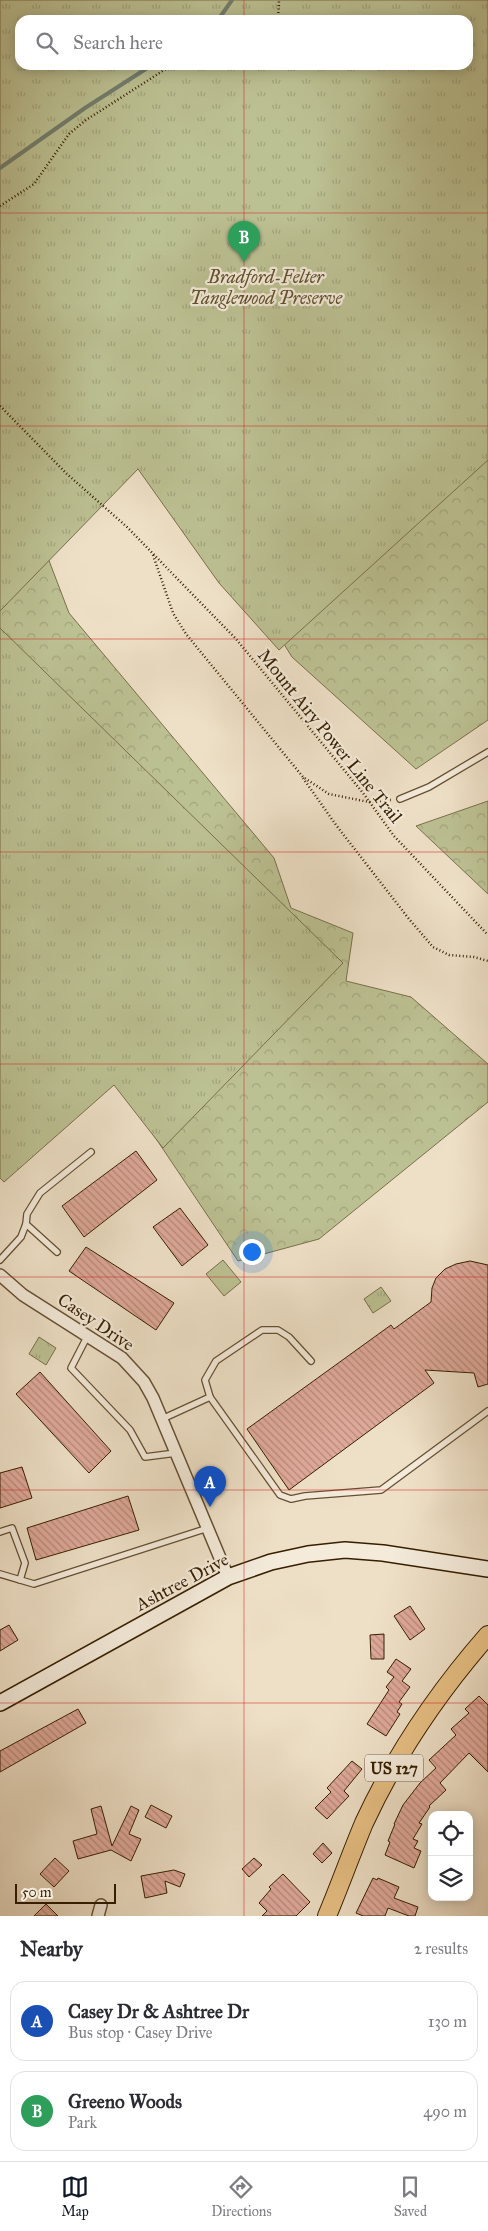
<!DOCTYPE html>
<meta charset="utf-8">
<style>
:root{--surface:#fff;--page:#f2f2f3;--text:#2b2b33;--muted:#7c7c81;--line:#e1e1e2;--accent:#111827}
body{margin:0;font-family:"IM FELL Great Primer",serif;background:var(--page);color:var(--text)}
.controls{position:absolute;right:15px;bottom:15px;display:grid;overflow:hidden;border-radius:10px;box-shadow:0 2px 12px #0003}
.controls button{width:45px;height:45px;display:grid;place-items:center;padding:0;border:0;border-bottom:1px solid var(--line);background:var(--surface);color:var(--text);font:25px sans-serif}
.scale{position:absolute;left:15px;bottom:12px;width:101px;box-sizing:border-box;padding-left:5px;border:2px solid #371f00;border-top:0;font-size:14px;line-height:18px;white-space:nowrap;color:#371f00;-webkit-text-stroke:4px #f4ebdb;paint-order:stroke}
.you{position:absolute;left:251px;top:1251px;width:18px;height:18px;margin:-12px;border:4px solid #fff;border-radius:50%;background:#1a73e8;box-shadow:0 0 0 8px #1a73e833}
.badge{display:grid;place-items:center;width:32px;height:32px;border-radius:50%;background:var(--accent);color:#fff;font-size:16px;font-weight:700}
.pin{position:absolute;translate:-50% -41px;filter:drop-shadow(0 1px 2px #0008)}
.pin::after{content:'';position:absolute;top:26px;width:18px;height:15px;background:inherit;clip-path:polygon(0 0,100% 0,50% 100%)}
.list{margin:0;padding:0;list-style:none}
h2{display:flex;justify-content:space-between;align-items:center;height:65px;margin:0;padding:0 20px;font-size:21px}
h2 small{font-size:16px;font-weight:400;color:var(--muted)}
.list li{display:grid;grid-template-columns:32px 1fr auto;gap:15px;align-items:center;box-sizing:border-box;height:80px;margin:0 10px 10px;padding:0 10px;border:1px solid var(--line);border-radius:15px}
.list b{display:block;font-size:19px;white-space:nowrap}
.list p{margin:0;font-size:16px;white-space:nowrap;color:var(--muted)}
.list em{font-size:16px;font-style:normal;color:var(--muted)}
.icon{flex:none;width:28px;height:28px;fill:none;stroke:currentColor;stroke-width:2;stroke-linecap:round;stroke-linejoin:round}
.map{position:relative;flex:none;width:488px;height:1916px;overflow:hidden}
.search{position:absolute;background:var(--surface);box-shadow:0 2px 12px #0003;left:15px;right:15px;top:15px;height:55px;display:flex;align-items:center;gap:12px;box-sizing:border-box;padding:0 18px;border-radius:15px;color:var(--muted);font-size:19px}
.sheet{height:245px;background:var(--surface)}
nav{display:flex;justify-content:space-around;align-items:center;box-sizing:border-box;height:70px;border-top:1px solid var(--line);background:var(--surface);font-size:14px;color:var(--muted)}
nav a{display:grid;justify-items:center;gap:2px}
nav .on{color:var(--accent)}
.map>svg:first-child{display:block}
.forest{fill:url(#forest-crowns);stroke:#7a704a;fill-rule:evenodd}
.park{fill:url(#park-tufts);stroke:#7a704a;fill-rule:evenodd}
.pitch{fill:#bcc193;stroke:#7a704a}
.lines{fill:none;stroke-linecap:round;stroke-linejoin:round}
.stream{stroke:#727e6e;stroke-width:4}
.building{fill:url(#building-back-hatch);stroke:#371f00}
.lane-casing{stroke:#654f32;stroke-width:8}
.street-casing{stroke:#654f32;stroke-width:14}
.secondary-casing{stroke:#371f00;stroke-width:18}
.primary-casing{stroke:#371f00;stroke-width:20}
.path{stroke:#371f00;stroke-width:2.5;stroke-dasharray:1 2.5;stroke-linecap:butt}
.lane{stroke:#f4ebdb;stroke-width:5.5}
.street{stroke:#f4ebdb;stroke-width:11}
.secondary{stroke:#f4ebdb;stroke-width:15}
.primary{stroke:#e7c084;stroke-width:18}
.grid{fill:none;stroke:#d62828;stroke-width:1;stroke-opacity:0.55}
.labels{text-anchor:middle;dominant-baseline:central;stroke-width:4.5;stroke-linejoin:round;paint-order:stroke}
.shield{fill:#f4ebdb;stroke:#705c42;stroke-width:1}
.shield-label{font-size:16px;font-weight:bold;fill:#371f00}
.park-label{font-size:18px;font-style:italic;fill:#5f502c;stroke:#f4ebdb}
.street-label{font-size:18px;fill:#371f00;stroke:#f4ebdb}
</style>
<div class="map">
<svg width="488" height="1916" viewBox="0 0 488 1916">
<defs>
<pattern id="forest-crowns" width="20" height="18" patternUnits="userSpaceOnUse" patternTransform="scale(1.25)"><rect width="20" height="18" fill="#bcc193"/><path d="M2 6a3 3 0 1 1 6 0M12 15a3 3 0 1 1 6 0" fill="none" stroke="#a2a57d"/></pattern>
<pattern id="park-tufts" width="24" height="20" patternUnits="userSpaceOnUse" patternTransform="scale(1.25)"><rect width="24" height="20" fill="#bcc193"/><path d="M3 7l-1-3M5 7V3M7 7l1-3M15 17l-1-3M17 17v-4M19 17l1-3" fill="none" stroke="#a2a57d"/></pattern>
<pattern id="building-back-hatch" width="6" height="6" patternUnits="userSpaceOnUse" patternTransform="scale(1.25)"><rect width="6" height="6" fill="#dfa99a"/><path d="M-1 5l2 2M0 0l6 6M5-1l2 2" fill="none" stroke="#b6897b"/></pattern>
</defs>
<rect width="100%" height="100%" fill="#eee0c7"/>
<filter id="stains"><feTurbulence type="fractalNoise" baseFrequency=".004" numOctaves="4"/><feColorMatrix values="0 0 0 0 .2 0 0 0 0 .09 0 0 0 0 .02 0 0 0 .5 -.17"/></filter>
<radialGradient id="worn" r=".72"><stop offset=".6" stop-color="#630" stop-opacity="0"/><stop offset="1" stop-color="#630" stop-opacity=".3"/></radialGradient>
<g class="forest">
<path d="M0 0H488V720L416 769 292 657 143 419 22 490 69 613 274 858 291 908 353 933 346 981 411 997 488 1064V1102L319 1239 238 1261 112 1073 0 1137ZM20 20H468V65H20Z"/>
<path d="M488 801V894L416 826Z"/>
</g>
<g class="park">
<path d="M0 0H488V460L279 650 219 583 138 469 0 611ZM20 20H468V65H20Z"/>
<path d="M0 628 343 963 163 1148 114 1085 4 1182 0 1178Z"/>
<path d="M381 1287 391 1301 373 1313 364 1299Z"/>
<path d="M39 1337 56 1348 46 1365 29 1354Z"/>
</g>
<path class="pitch" d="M223 1260 241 1282 224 1296 206 1274Z"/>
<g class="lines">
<g class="stream">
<path d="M218 20 232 0"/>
<path d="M0 168 85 108 152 65"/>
</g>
</g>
<g class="building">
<path d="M136 1151 157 1180 84 1237 62 1206Z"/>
<path d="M180 1208 208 1245 182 1266 153 1227Z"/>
<path d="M86 1247 174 1303 156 1330 69 1271Z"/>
<path d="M470 1261 488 1265V1384L478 1387 474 1373 425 1370 434 1383 289 1490 247 1429 391 1325 394 1329 431 1302 432 1288 436 1278 445 1269 456 1264Z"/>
<path d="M40 1372 111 1451 89 1473 16 1394Z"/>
<path d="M22 1467 32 1498 0 1508V1473Z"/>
<path d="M128 1496 139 1530 36 1560 27 1528Z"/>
<path d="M410 1606 425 1629 410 1640 394 1616Z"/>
<path d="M9 1625 18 1640 0 1651V1630Z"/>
<path d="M384 1634V1659H371L370 1635Z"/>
<path d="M396 1659 411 1669 402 1681 410 1687 399 1702 402 1704 397 1712 400 1714 386 1736 367 1724 389 1690 386 1687 394 1677 387 1672Z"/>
<path d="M479 1696 488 1705V1772L469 1753 440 1783 446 1790 429 1806 430 1807 419 1823 422 1824 413 1839 418 1841 414 1848 421 1851 414 1868 385 1855 390 1842 388 1841 395 1824H394L403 1805 420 1783 436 1768 429 1760 456 1735 451 1729 469 1713 465 1709Z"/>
<path d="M78 1709 86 1723 0 1772V1751Z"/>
<path d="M352 1761 362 1769 344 1791 349 1796 327 1819 315 1808 331 1792 327 1788Z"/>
<path d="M151 1805 172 1816 166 1828 145 1817Z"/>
<path d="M101 1806 112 1846 131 1806 139 1810 129 1834 141 1839 131 1861 111 1850 78 1859 73 1841 97 1834 91 1809Z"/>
<path d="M323 1843 332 1853 322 1863 313 1854Z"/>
<path d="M55 1858 69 1871 54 1887 40 1874Z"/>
<path d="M254 1858 262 1865 249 1877 242 1869Z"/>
<path d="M174 1870 185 1874 180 1887 165 1881 167 1893 145 1898 141 1876Z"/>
<path d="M283 1874 310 1902 296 1916H262L267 1911 259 1903 271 1889 269 1887Z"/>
<path d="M373 1878 377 1880 378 1878 399 1887 394 1898 418 1907 415 1916H409L388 1908 385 1916H363L356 1913Z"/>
<path d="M46 1904 58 1916H34Z"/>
</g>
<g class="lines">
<g class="lane-casing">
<g id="lane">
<path d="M400 799 429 787 488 752"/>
<path d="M26 1224 57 1252"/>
<path d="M0 1260 21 1237 26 1224 27 1214 40 1193 91 1152"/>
<path d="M88 1335 71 1368 130 1430 145 1457 176 1453"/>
<path d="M210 1397 205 1380 216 1361 262 1330H278L289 1337 311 1361"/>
<path d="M162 1419 210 1397 280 1495 291 1499 305 1496 381 1490 488 1411"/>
<path d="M0 1532 12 1528 25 1563 20 1580"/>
<path d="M0 1574 34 1584 208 1528"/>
</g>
</g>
<g class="street-casing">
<g id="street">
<path d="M0 1275 23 1295 122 1358 144 1382 153 1398 228 1577"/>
<path d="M98 1916 101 1905"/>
</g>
</g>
<g class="secondary-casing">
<path id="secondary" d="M0 1703 228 1577 271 1562 308 1554 345 1550 383 1553 488 1569"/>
</g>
<g class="primary-casing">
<path id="primary" d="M327 1916C340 1885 351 1854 364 1823 395 1756 439 1691 488 1635"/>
</g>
<g class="path">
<path d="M278 20 279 0"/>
<path d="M0 206 34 184 69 134 86 120 172 65"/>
<path d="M0 406 67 474 127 527 236 639 363 793 394 836 488 935"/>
<path d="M153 555 173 613 186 634 303 777 329 794 369 802 391 800"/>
<path d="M303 778 336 825 409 919 433 947 449 955 474 957 488 961"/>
</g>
<use href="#lane" class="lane"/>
<use href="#street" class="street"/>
<use href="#secondary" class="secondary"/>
<use href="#primary" class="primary"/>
</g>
<path class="grid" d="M244 0V20M244 65V1916M0 213H488M0 426H488M0 639H488M0 852H488M0 1064H488M0 1277H488M0 1490H488M0 1703H488"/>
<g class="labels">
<rect class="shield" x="365" y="1754.5" width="58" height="27" rx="4"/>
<g class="shield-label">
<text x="394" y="1768">US 127</text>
</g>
<g class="park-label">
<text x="266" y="277">Bradford-Felter<tspan x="266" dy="21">Tanglewood Preserve</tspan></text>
</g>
<g class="street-label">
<text transform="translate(330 736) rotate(51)">Mount Airy Power Line Trail</text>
<text transform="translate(96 1322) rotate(34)">Casey Drive</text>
<text transform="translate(182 1582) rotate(-28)">Ashtree Drive</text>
</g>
</g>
<rect width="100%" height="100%" filter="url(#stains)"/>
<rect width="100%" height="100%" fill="url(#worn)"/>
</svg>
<div class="controls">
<button><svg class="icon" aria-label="locate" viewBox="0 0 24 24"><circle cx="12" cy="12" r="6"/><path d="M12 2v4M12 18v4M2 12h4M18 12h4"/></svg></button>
<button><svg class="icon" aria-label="layers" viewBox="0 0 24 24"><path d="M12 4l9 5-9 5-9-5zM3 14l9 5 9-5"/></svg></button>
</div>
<div class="scale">50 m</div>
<div class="you"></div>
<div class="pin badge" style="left:210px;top:1507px;background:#1a4fb4">A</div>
<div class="pin badge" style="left:244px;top:262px;background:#2e9e5b">B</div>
<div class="search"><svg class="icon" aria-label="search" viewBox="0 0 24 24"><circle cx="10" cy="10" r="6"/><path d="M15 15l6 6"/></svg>Search here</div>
</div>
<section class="sheet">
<h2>Nearby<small>2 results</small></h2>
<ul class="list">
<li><span class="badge" style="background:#1a4fb4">A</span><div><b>Casey Dr &amp; Ashtree Dr</b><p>Bus stop · Casey Drive</p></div><em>130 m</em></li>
<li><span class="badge" style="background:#2e9e5b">B</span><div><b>Greeno Woods</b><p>Park</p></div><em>490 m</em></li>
</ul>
</section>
<nav>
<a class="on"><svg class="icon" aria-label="map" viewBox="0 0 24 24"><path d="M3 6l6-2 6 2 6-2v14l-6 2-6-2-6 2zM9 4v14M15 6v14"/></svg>Map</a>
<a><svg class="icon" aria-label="directions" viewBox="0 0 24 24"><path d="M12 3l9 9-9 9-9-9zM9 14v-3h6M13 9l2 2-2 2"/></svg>Directions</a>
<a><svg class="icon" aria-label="saved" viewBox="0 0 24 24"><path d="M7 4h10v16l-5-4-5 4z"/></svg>Saved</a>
</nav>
